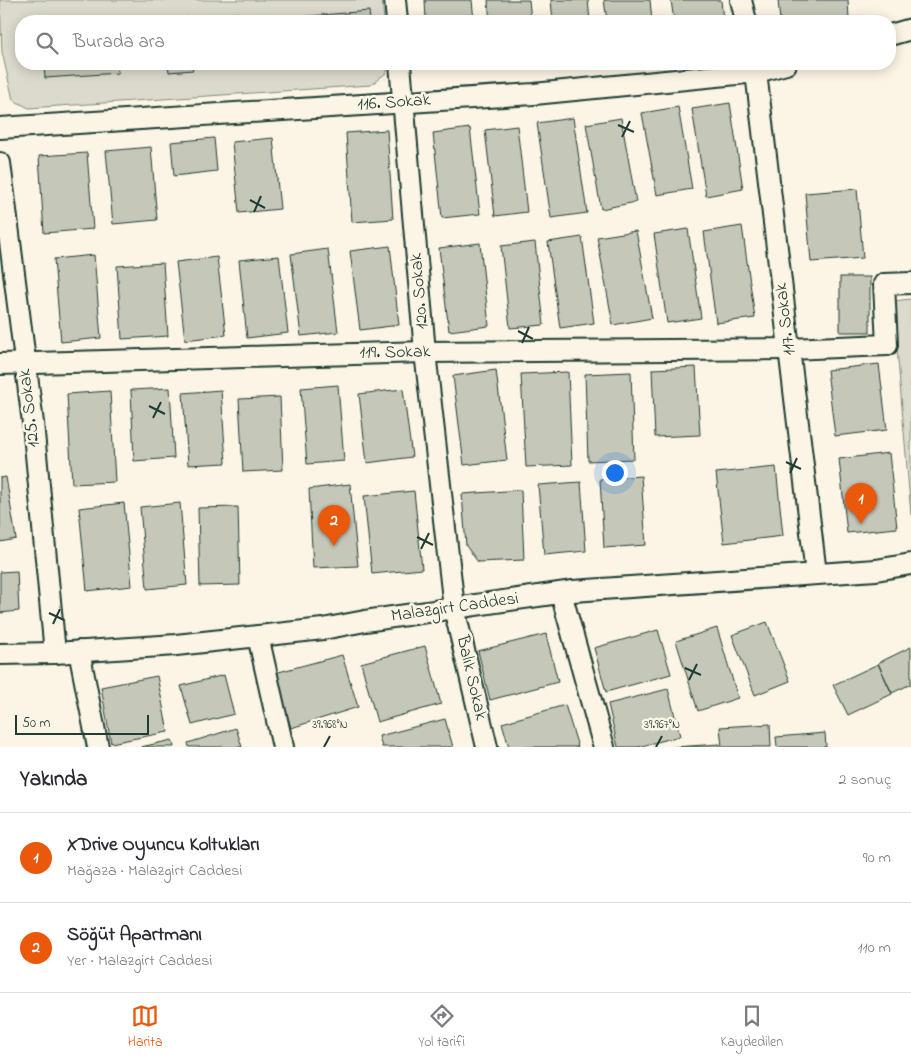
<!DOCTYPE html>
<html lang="tr">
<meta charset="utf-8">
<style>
:root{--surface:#fff;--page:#f7f7f7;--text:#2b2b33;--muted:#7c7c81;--line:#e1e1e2;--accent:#ea580c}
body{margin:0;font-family:"Indie Flower",sans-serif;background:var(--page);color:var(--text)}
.scale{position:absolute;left:15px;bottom:12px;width:134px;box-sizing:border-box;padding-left:5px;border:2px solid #1f3d34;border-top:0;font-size:14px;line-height:18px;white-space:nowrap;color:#1f3d34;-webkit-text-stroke:4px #fcf5e5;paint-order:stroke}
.you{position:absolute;left:614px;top:472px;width:18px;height:18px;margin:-12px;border:4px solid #fff;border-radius:50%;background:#1a73e8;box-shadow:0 0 0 8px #1a73e833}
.badge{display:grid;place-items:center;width:32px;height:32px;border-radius:50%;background:var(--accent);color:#fff;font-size:16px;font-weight:700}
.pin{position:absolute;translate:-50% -41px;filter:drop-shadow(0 1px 2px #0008)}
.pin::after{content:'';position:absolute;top:26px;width:18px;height:15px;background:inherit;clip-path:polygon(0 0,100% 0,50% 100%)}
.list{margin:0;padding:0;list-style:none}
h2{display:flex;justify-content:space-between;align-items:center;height:65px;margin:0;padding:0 20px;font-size:21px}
h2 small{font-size:16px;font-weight:400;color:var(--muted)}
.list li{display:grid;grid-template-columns:32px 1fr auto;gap:15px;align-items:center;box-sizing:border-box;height:90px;padding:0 20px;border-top:1px solid var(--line)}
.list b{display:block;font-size:19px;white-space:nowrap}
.list p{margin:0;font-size:16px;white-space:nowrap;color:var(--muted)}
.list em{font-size:16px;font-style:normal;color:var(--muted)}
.icon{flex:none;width:28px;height:28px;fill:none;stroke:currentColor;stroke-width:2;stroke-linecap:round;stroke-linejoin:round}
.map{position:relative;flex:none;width:911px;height:747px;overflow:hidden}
.search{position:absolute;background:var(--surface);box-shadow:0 2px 12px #0003;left:15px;right:15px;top:15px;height:55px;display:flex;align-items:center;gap:12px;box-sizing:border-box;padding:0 18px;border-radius:20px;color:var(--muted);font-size:19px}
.sheet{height:245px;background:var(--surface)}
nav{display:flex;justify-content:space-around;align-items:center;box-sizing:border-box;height:70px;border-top:1px solid var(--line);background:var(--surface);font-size:14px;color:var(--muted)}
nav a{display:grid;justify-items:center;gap:2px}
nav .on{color:var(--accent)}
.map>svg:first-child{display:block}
.green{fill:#dcdacc;stroke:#7e8c80}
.building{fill:#c5c7b9;stroke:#1f3d34}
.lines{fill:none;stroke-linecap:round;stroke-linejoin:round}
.minor-casing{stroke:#1f3d34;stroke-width:24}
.minor{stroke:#fcf5e5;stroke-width:20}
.ticks{fill:none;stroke:#1f3d34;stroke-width:2}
.labels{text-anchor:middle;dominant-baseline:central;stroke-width:5;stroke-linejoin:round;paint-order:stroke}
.street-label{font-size:18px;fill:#1f3d34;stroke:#fcf5e5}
.ticks-label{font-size:12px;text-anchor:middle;fill:#1f3d34;stroke:#fcf5e5;stroke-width:5;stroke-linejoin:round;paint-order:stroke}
</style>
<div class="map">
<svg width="911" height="747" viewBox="0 0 911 747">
<rect width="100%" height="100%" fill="#fcf5e5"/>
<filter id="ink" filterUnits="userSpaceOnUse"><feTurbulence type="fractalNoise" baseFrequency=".02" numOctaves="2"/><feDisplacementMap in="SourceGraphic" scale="10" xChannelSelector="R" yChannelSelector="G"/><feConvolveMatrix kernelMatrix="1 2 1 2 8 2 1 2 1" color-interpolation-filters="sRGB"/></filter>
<g filter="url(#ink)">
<g class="green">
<path d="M0 0H382L384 21H21V64H387V72L371 85 29 108 13 100 2 52Z"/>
<path d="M911 299V515L893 301Z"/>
</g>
<g class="building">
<path d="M425 0H472L474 21H426Z"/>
<path d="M488 0H529L531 21H490Z"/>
<path d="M551 0H588L590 21H553Z"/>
<path d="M604 0H650L652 21H607Z"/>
<path d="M671 0H721L723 21H674Z"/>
<path d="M778 0H848L849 20 780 21Z"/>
<path d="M369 11 370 21H298V17Z"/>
<path d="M238 13 239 21H165V19Z"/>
<path d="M44 64H117L118 73 45 78Z"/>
<path d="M168 64H192L193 70 169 72Z"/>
<path d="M216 64H242V67L217 69Z"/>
<path d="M730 103 743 189 706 196 692 109Z"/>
<path d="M678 107 692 189 657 195 642 113Z"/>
<path d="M573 118 587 213 551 218 537 123Z"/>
<path d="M621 118 636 202 601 209 586 124Z"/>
<path d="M517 126 527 212 495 216 485 130Z"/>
<path d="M470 128 480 214 442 218 433 133Z"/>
<path d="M387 130 393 219 352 222 346 133Z"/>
<path d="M214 138 217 171 174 176 171 142Z"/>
<path d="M273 138 280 209 239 213 232 142Z"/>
<path d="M151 147 157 220 113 224 106 151Z"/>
<path d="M87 153 93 229 44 233 39 156Z"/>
<path d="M857 189 863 258 811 262 805 193Z"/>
<path d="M742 226 755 318 716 323 704 232Z"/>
<path d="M688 229 701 318 667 323 654 234Z"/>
<path d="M636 231 652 318 613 325 597 237Z"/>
<path d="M582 237 594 323 560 328 548 242Z"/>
<path d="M535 242 544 325 510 328 501 246Z"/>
<path d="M480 243 489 326 449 331 439 248Z"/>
<path d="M390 246 399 325 360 330 350 251Z"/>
<path d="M328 249 338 332 301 336 291 254Z"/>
<path d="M94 255 101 338 61 342 54 259Z"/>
<path d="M279 256 288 333 247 338 239 260Z"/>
<path d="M217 257 226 335 185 340 176 262Z"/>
<path d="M163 263 168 336 122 339 117 266Z"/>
<rect x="840" y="277" width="30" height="55"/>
<path d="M879 364 887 430 835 436 827 370Z"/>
<path d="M696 367 700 435 655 437 652 369Z"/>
<path d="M496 370 507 460 464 465 453 376Z"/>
<path d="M568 372 572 465 526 467 521 374Z"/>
<path d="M631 372 634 459 588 461 585 374Z"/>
<path d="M338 385 344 461 307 464 301 388Z"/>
<path d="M170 388 174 458 134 461 131 390Z"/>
<path d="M403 389 412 457 367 463 359 394Z"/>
<path d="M221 390 226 463 188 465 183 393Z"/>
<path d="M110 391 115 482 72 484 67 394Z"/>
<path d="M280 397 283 470 243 472 239 399Z"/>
<path d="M889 453 897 528 847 533 839 459Z"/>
<path d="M776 467 783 536 724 543 716 473Z"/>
<path d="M641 476 646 545 604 548 600 479Z"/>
<path d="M6 477 16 539 0 542V478Z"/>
<path d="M581 482 586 551 544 555 538 485Z"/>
<path d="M350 484 358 566 313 568 309 489Z"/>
<path d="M521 490 524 560 478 562 466 546 462 494Z"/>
<path d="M414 491 422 569 372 574 364 496Z"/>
<path d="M124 503 132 586 87 591 79 508Z"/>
<path d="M180 503 187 585 147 589 140 507Z"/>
<path d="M238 507 240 585 200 586 198 508Z"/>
<path d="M17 571 19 611 0 613V572Z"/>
<path d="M767 622 790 681 755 695 732 635Z"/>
<path d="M717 628 738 698 698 711 676 641Z"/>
<path d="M658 630 671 674 606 692 594 648Z"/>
<path d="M546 634 558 682 490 700 478 651Z"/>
<path d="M425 646 441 704 377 722 361 663Z"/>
<path d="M911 647V684L892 693 878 663Z"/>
<path d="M342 655 358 707 291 728 275 673Z"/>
<path d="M878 664 892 694 848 715 833 685Z"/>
<path d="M224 675 234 714 192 725 181 686Z"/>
<path d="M157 676 168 732 111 743 101 687Z"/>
<path d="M668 689 680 736 638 747H618L608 704Z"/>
<path d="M565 705 578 747H509L502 723Z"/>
<path d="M445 719 453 747H382L379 736Z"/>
<path d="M770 724 771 747H722L720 727Z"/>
<path d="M236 728 242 747H189L188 743Z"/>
<path d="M825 733 826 747H777L776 737Z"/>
<path d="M172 740 174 747H141Z"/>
<path d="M720 744V747H674Z"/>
</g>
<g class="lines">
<g class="minor-casing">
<g id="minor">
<path d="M395 0 397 21"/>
<path d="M741 0 746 21"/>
<path d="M890 35 911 29"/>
<path d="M400 64 425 352 454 608 487 747"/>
<path d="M755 64 816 574"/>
<path d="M0 128 534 94 757 72 786 64"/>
<path d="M0 163 33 423 55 653"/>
<path d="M0 364 425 352 789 349 887 345 884 284 911 283"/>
<path d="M561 593 604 747"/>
<path d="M258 636 283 747"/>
<path d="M79 651 98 747"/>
<path d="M0 654 55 653 176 645 323 629 365 621 573 591 876 570 911 564"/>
</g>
</g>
<use href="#minor" class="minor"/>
</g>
</g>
<path class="ticks" d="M618 125 634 132M622 137 630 121M250 200 265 208M254 212 261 196M518 331 533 339M522 343 529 327M149 406 165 414M153 418 161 402M786 462 801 469M790 473 797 458M417 537 433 545M421 549 429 533M49 613 64 620M53 624 60 609M685 668 701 675M689 680 697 664M324 747 330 736M656 747 662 736"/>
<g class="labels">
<g class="street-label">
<text transform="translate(394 103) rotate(-4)">116. Sokak</text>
<text transform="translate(420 291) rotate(-95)">120. Sokak</text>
<text transform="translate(786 319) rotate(-97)">117. Sokak</text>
<text transform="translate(395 353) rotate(-1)">119. Sokak</text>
<text transform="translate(30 408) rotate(-97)">125. Sokak</text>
<text transform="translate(455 608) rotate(-8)">Malazgirt Caddesi</text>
<text transform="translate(471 678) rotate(77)">Balık Sokak</text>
</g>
</g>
<g class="ticks-label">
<text x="330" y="728">39.968°N</text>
<text x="662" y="728">39.967°N</text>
</g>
</svg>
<div class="scale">50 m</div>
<div class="you"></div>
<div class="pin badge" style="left:861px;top:524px">1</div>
<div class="pin badge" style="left:334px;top:546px">2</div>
<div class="search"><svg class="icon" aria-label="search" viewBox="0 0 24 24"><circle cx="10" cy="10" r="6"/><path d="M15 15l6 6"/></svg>Burada ara</div>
</div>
<section class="sheet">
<h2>Yakında<small>2 sonuç</small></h2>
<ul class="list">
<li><span class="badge">1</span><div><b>XDrive Oyuncu Koltukları</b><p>Mağaza · Malazgirt Caddesi</p></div><em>90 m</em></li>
<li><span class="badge">2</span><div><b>Söğüt Apartmanı</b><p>Yer · Malazgirt Caddesi</p></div><em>110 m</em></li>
</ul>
</section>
<nav>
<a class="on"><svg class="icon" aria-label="map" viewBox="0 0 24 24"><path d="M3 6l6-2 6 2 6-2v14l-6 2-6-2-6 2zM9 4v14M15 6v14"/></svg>Harita</a>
<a><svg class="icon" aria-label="directions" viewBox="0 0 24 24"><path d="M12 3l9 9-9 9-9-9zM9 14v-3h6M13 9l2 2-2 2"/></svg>Yol tarifi</a>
<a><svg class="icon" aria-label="saved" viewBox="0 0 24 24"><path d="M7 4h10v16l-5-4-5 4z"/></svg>Kaydedilen</a>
</nav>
